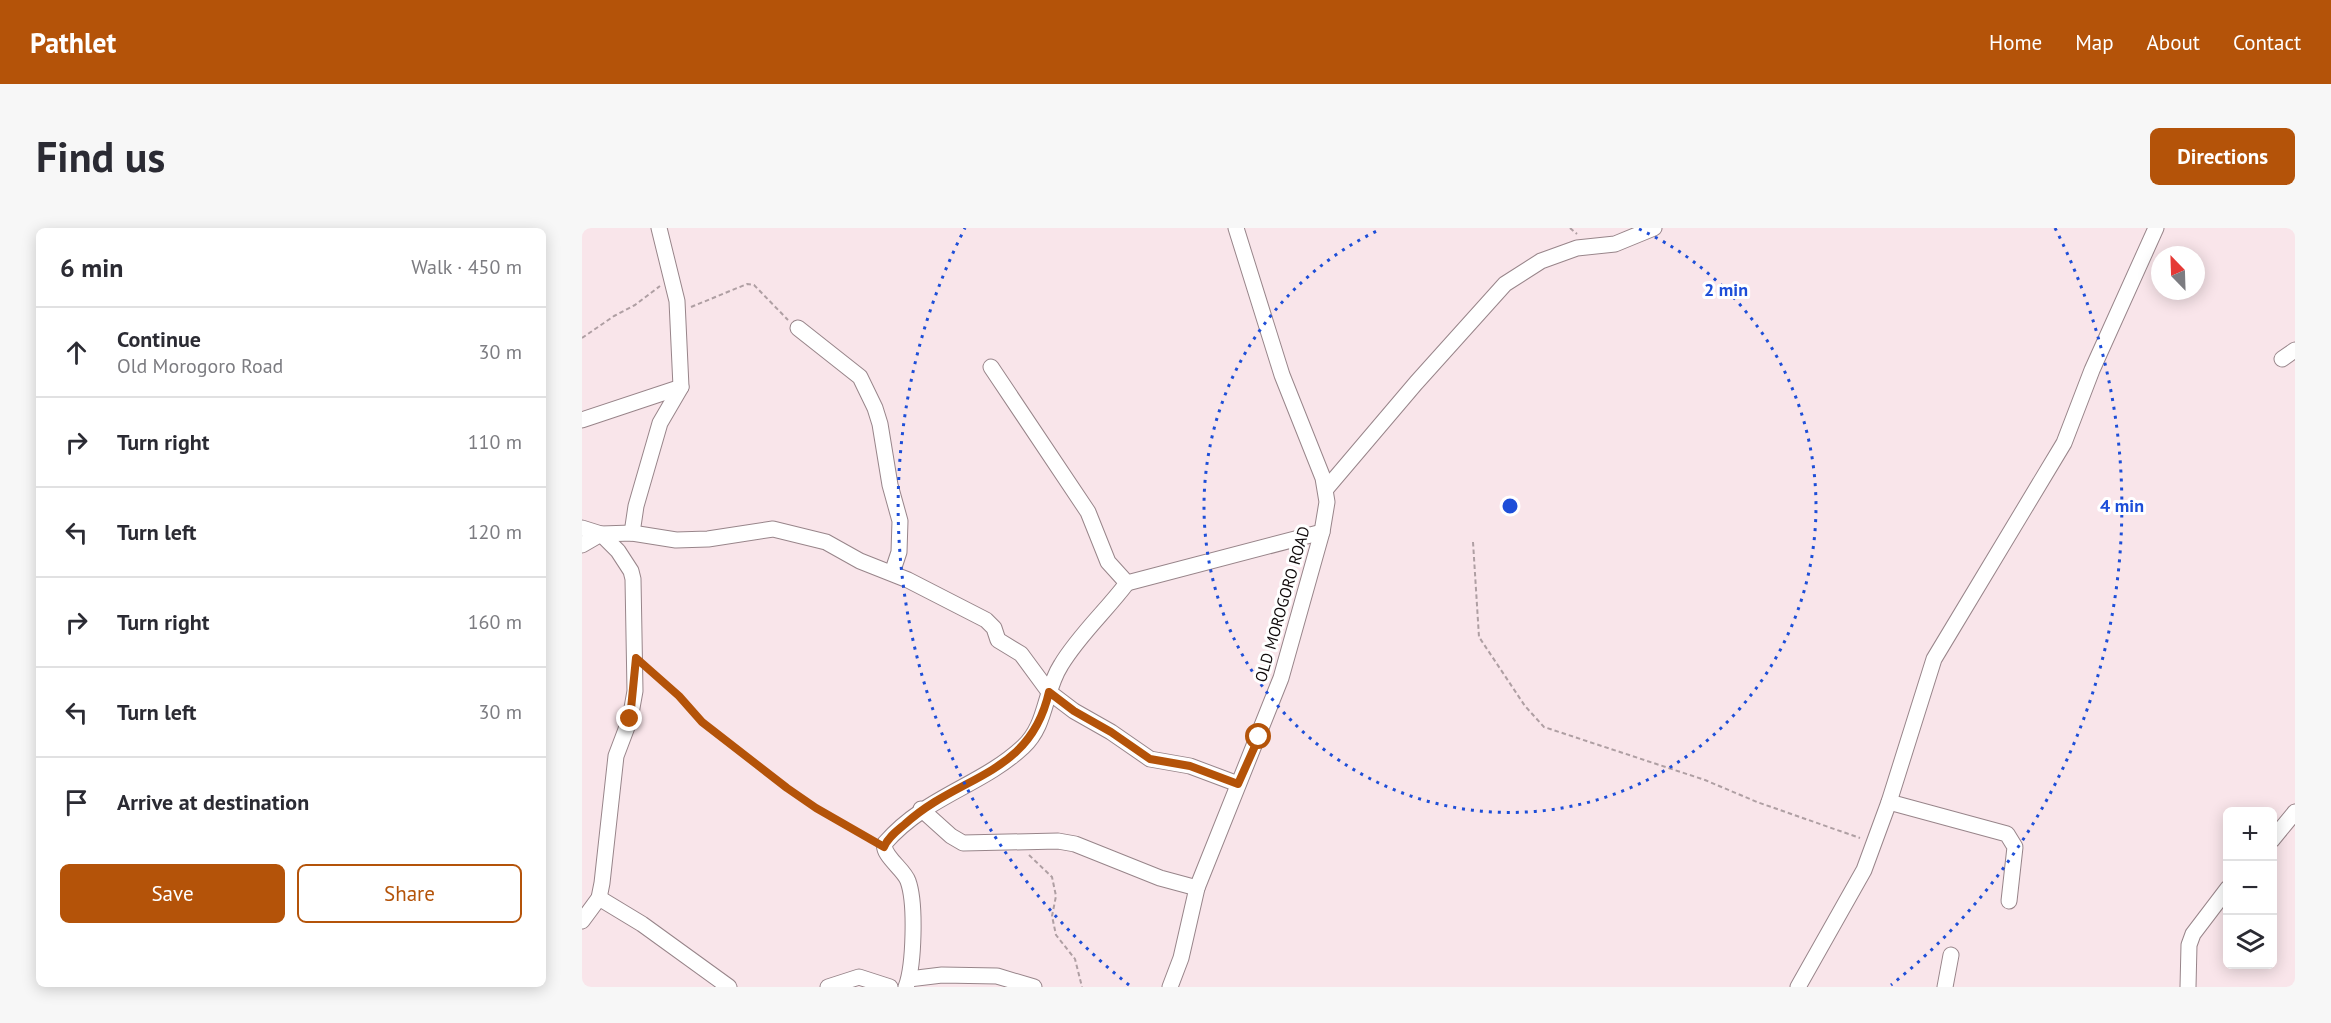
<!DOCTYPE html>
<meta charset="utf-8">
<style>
:root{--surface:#fff;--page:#f7f7f7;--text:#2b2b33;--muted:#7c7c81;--line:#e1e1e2;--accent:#b45309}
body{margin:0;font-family:"PT Sans",sans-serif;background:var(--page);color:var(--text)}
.controls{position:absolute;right:18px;bottom:18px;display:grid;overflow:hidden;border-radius:9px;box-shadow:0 3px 15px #0003}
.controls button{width:54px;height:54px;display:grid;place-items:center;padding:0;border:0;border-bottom:2px solid var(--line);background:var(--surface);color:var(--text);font:30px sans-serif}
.compass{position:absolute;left:1569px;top:18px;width:54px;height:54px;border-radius:50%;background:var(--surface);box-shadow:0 3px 15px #0003;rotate:337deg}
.stop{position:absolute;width:18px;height:18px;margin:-14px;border:4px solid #b45309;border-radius:50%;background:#fff}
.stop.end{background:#b45309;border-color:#fff;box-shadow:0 2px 6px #0008}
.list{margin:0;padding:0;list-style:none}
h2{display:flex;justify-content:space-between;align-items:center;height:78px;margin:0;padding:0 24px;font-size:26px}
h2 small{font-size:20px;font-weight:400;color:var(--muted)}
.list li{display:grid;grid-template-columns:39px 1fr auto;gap:18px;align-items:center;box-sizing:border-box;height:90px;padding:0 24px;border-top:2px solid var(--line)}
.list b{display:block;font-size:22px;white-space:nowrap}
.list p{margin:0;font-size:20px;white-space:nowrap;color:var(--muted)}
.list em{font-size:20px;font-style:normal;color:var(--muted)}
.actions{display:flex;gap:12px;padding:18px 24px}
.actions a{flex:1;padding:14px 0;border:2px solid var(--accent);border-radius:9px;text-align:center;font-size:21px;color:var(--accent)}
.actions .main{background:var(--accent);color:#fff}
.icon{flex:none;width:33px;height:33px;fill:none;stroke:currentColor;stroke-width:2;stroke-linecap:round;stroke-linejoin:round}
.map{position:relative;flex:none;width:1713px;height:759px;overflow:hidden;border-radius:9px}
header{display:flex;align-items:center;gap:36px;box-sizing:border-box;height:84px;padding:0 30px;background:var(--accent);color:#fff}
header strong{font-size:28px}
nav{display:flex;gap:33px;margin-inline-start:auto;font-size:21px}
.intro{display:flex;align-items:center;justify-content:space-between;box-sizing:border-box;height:144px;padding:0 36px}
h1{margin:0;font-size:42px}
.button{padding:15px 27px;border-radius:9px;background:var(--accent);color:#fff;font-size:21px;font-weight:700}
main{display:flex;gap:36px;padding:0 36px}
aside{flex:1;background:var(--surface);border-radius:9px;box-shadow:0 3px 15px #0003}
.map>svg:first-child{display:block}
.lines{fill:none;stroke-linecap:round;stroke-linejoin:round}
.minor-casing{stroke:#98858a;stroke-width:17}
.path{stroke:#af9fa3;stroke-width:2;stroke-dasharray:4.5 3;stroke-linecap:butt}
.minor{stroke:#fff;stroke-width:15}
.route{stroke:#b45309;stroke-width:8}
.ring{fill:none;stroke:#1d4ed8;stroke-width:3;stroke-dasharray:3 6}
.labels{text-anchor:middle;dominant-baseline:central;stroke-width:6;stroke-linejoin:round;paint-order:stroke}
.street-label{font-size:16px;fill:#100a0b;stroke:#fff}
.centre{fill:#1d4ed8;stroke:#fff;stroke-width:3}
.ring-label{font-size:18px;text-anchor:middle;font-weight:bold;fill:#1d4ed8;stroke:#fff;stroke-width:6;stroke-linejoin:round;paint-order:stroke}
</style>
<header>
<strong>Pathlet</strong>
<nav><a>Home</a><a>Map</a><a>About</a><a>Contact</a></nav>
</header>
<div class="intro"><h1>Find us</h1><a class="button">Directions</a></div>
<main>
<aside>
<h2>6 min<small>Walk · 450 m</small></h2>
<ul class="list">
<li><svg class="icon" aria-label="ahead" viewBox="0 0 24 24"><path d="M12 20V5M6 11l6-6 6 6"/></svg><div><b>Continue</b><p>Old Morogoro Road</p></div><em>30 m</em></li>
<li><svg class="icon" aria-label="right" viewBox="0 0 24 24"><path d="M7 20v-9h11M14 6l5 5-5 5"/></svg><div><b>Turn right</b></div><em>110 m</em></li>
<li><svg class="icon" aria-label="left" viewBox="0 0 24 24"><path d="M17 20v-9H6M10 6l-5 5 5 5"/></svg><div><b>Turn left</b></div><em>120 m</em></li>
<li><svg class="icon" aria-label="right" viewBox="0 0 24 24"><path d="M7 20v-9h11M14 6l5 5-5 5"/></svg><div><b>Turn right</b></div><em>160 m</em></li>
<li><svg class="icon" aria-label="left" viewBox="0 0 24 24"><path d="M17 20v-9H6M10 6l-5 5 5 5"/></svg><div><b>Turn left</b></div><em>30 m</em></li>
<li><svg class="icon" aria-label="arrive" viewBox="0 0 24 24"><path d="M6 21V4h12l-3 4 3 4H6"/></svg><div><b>Arrive at destination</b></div></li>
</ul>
<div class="actions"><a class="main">Save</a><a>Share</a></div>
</aside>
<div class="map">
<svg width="1713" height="759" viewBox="0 0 1713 759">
<rect width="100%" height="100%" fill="#f9e5ea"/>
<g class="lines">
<g class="minor-casing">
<g id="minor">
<path d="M216 100 278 149 293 180 298 196 308 257 318 293 317 324 310 345"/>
<path d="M1700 131 1713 122"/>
<path d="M409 139 506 284 526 334 545 355 740 304"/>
<path d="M0 192 99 159"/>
<path d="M744 261 834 155 923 56 959 33 995 20 1033 16 1072 0"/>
<path d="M0 300 19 306 36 323 49 343 51 351 53 463 48 491 34 528 20 655 17 670 0 693"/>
<path d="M50 305 54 278 78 195 99 159 95 73 77 0"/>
<path d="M0 317 19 306 50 305 94 312 126 311 191 301 244 314 278 333 326 352 404 392 412 400 416 412 439 426 467 464 492 483 529 504 568 531 608 538 656 556"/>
<path d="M1307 574 1425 606 1433 619 1427 673"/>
<path d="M339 581 369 608 381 615 476 613 493 616 578 650 615 660"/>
<path d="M1690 612 1713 584"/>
<path d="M17 670 60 696 147 759"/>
<path d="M327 751 360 747 415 748 452 759"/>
<path d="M246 759 277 749 308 759"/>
<path d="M324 759C332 738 334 675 326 653 322 641 299 627 303 615 344 568 399 558 441 519 465 497 462 463 479 437 497 407 524 383 545 355"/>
<path d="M588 759 599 730 615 660 699 450 740 304 745 274 741 250 700 147 654 0"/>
<path d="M1216 759 1282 642 1307 574 1352 431 1482 215 1510 142 1574 0"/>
<path d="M1363 759 1369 727"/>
<path d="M1606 759 1607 717 1611 706 1646 660"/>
</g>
</g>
<g class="path">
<path d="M988 0 995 6"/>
<path d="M109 79 165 56 172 57 206 92"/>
<path d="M0 110 32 88 53 77 78 58"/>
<path d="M891 314 897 409 943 478 962 499 1123 552 1175 574 1278 610"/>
<path d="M66 441 97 468 120 494 205 560 234 580 291 612"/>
<path d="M447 627 470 649 474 668 470 688 474 707 493 731 500 759"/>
</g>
<use href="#minor" class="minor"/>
</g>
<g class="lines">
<path class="route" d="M48 491 54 430 97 468 120 494 205 560 234 580 302 619C306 609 316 602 323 596 378 546 448 548 467 464L492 483 529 504 568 531 608 538 656 556 677 509"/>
</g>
<g class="ring">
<path d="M1057 1A306 306 0 1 1 799 1"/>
<path d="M547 757A612 612 0 0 1 383 0M1473 0A612 612 0 0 1 1309 757"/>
</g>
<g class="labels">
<g class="street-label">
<text transform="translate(700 376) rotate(-74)">OLD MOROGORO ROAD</text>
</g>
</g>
<circle cx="928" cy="278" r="9" class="centre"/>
<g class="ring-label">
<text x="1144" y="68">2 min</text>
<text x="1540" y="284">4 min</text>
</g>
</svg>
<div class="controls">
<button>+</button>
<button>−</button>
<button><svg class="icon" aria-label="layers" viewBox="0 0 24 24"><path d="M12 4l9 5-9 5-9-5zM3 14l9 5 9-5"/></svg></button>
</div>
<svg class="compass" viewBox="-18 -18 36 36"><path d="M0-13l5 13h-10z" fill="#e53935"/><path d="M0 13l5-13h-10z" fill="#7c7c81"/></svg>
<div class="stop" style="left:677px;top:509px"></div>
<div class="stop end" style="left:48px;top:491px"></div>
</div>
</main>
